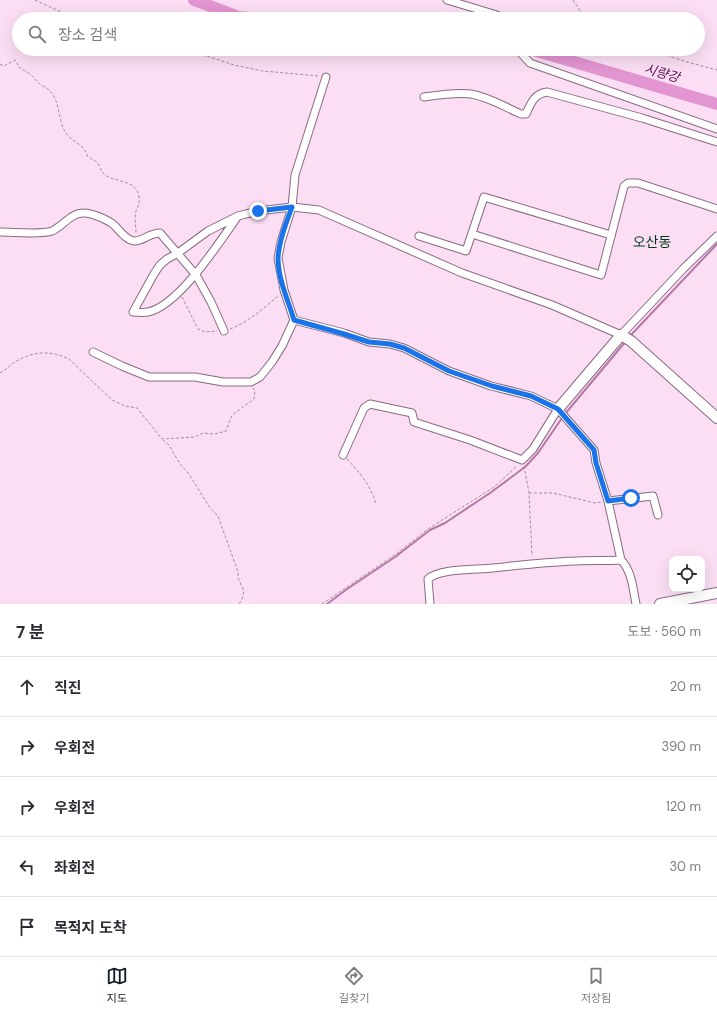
<!DOCTYPE html>
<html lang="ko">
<meta charset="utf-8">
<style>
:root{--surface:#fff;--page:#f7f7f7;--text:#2b2b33;--muted:#7c7c81;--line:#e1e1e2;--accent:#111827}
body{margin:0;font-family:"DM Sans","Noto Sans KR",sans-serif;background:var(--page);color:var(--text)}
.controls{position:absolute;right:12px;bottom:12px;display:grid;overflow:hidden;border-radius:8px;box-shadow:0 4px 16px #0002}
.controls button{width:36px;height:36px;display:grid;place-items:center;padding:0;border:0;border-bottom:1px solid var(--line);background:var(--surface);color:var(--text);font:20px sans-serif}
.stop{position:absolute;width:12px;height:12px;margin:-9px;border:3px solid #1a73e8;border-radius:50%;background:#fff}
.stop.end{background:#1a73e8;border-color:#fff;box-shadow:0 1px 4px #0008}
.list{margin:0;padding:0;list-style:none}
h2{display:flex;justify-content:space-between;align-items:center;height:52px;margin:0;padding:0 16px;font-size:17px}
h2 small{font-size:13px;font-weight:400;color:var(--muted)}
.list li{display:grid;grid-template-columns:26px 1fr auto;gap:12px;align-items:center;box-sizing:border-box;height:60px;padding:0 16px;border-top:1px solid var(--line)}
.list b{display:block;font-size:15px;white-space:nowrap}
.list em{font-size:13px;font-style:normal;color:var(--muted)}
.icon{flex:none;width:22px;height:22px;fill:none;stroke:currentColor;stroke-width:2;stroke-linecap:round;stroke-linejoin:round}
.map{position:relative;flex:none;width:717px;height:604px;overflow:hidden}
.search{position:absolute;background:var(--surface);box-shadow:0 4px 16px #0002;left:12px;right:12px;top:12px;height:44px;display:flex;align-items:center;gap:10px;box-sizing:border-box;padding:0 14px;border-radius:22px;color:var(--muted);font-size:15px}
.sheet{height:352px;background:var(--surface)}
nav{display:flex;justify-content:space-around;align-items:center;box-sizing:border-box;height:56px;border-top:1px solid var(--line);background:var(--surface);font-size:11px;color:var(--muted)}
nav a{display:grid;justify-items:center;gap:2px}
nav .on{color:var(--accent)}
.map>svg:first-child{display:block}
.lines{fill:none;stroke-linecap:round;stroke-linejoin:round}
.stream{stroke:#b479a7;stroke-width:2}
.river{stroke:#e395d2;stroke-width:12}
.street-casing{stroke:#896a82;stroke-width:9}
.secondary-casing{stroke:#896a82;stroke-width:12}
.path{stroke:#a28d9d;stroke-width:1;stroke-dasharray:3 2;stroke-linecap:butt}
.street{stroke:#fff;stroke-width:7}
.secondary{stroke:#fff;stroke-width:10}
.route{stroke:#1a73e8;stroke-width:5}
.labels{text-anchor:middle;dominant-baseline:central;stroke-width:3;stroke-linejoin:round;paint-order:stroke}
.water-label{font-size:13px;font-style:italic;fill:#540f4a;stroke:#fbdef4}
.quarter-label{font-size:14px;fill:#003d1e;stroke:#fbdef4}
</style>
<div class="map">
<svg width="717" height="604" viewBox="0 0 717 604">
<rect width="100%" height="100%" fill="#fbdef4"/>
<g class="lines">
<g class="stream">
<path d="M630 336 717 244"/>
<path d="M565 414 626 341"/>
<path d="M327 604 347 589 395 557 430 530 445 523 490 493 525 467 538 453 562 418"/>
</g>
<g class="river">
<path d="M194 0 239 17 260 19"/>
<path d="M530 49 717 104"/>
</g>
<g class="street-casing">
<g id="street">
<path d="M447 0 497 15 500 19"/>
<path d="M517 49 530 63 717 129"/>
<path d="M326 77 295 175 292 207 281 242 278 258 284 290 294 320 344 333 369 342 390 344 404 348 449 371 491 386 531 396 558 409 594 450 596 463 608 501 621 560"/>
<path d="M424 97C438 95 458 92 471 94 489 97 505 107 521 114H526C531 103 534 94 547 92L642 118 717 142"/>
<path d="M238 216C220 241 179 306 148 312 143 313 138 312 133 312L154 274 160 265 167 259 178 253 208 231 238 216 258 211 292 207 319 210 462 273 552 305 621 335 684 268 717 236"/>
<path d="M0 232C13 232 40 235 52 231 63 226 72 212 84 213 92 213 109 220 115 226 120 231 126 240 134 241 144 241 149 233 160 233L196 275 211 302 224 331"/>
<path d="M472 234 601 275 624 186 628 183H638L717 209"/>
<path d="M419 236 466 251 484 197 611 235"/>
<path d="M93 352 122 366 149 377H195L223 382H251L260 377 272 362 282 346 294 320"/>
<path d="M343 455 364 408 370 404 412 413 414 422 470 440 522 460 533 449 558 409"/>
<path d="M608 501 653 496 658 515"/>
<path d="M430 604 428 579C440 568 477 570 493 568 520 565 548 562 575 561 590 560 606 561 621 560 632 571 633 589 636 604"/>
</g>
</g>
<g class="secondary-casing">
<g id="secondary">
<path d="M558 409 621 335 631 341 717 418"/>
<path d="M660 604 717 593"/>
</g>
</g>
<g class="path">
<path d="M35 0 76 19"/>
<path d="M573 0 586 19"/>
<path d="M173 49 210 57 234 65 263 71 319 76"/>
<path d="M648 49 687 62 717 70"/>
<path d="M0 64 4 66 15 60C21 72 22 68 30 74 34 77 37 82 41 85 44 87 47 88 49 90 60 100 58 118 64 130 71 143 83 142 88 157L97 162C100 166 101 172 105 175 116 183 137 179 139 197 140 205 138 205 136 211 134 218 136 226 136 233"/>
<path d="M182 297 198 329 205 332 217 331"/>
<path d="M230 329C248 322 263 309 278 296"/>
<path d="M0 373C6 370 10 365 15 362 33 351 50 350 69 359L112 400 125 406 137 408 162 439 195 437 203 433 215 434 226 431 232 415 254 399 255 391 253 388"/>
<path d="M163 440 169 445 180 464 189 474 210 508 218 516 238 572V578L244 591 242 599 239 604"/>
<path d="M347 459C360 473 372 487 376 505"/>
<path d="M524 466 529 493 532 556"/>
<path d="M529 493H553L595 503 601 502"/>
<path d="M322 604 396 554 428 529 494 487 517 466"/>
</g>
<use href="#street" class="street"/>
<use href="#secondary" class="secondary"/>
</g>
<g class="lines">
<path class="route" d="M258 211 292 207C286 223 279 241 278 258 278 279 288 300 294 320L344 334 369 342 390 344 404 348 449 371 492 386 531 396 558 409 594 450 596 463 608 501 631 498"/>
</g>
<g class="labels">
<g class="water-label">
<text transform="translate(662 73) rotate(16)">시량강</text>
</g>
<g class="quarter-label">
<text x="652" y="242">오산동</text>
</g>
</g>
</svg>
<div class="controls">
<button><svg class="icon" aria-label="locate" viewBox="0 0 24 24"><circle cx="12" cy="12" r="6"/><path d="M12 2v4M12 18v4M2 12h4M18 12h4"/></svg></button>
</div>
<div class="stop" style="left:631px;top:498px"></div>
<div class="stop end" style="left:258px;top:211px"></div>
<div class="search"><svg class="icon" aria-label="search" viewBox="0 0 24 24"><circle cx="10" cy="10" r="6"/><path d="M15 15l6 6"/></svg>장소 검색</div>
</div>
<section class="sheet">
<h2>7 분<small>도보 · 560 m</small></h2>
<ul class="list">
<li><svg class="icon" aria-label="ahead" viewBox="0 0 24 24"><path d="M12 20V5M6 11l6-6 6 6"/></svg><div><b>직진</b></div><em>20 m</em></li>
<li><svg class="icon" aria-label="right" viewBox="0 0 24 24"><path d="M7 20v-9h11M14 6l5 5-5 5"/></svg><div><b>우회전</b></div><em>390 m</em></li>
<li><svg class="icon" aria-label="right" viewBox="0 0 24 24"><path d="M7 20v-9h11M14 6l5 5-5 5"/></svg><div><b>우회전</b></div><em>120 m</em></li>
<li><svg class="icon" aria-label="left" viewBox="0 0 24 24"><path d="M17 20v-9H6M10 6l-5 5 5 5"/></svg><div><b>좌회전</b></div><em>30 m</em></li>
<li><svg class="icon" aria-label="arrive" viewBox="0 0 24 24"><path d="M6 21V4h12l-3 4 3 4H6"/></svg><div><b>목적지 도착</b></div></li>
</ul>
</section>
<nav>
<a class="on"><svg class="icon" aria-label="map" viewBox="0 0 24 24"><path d="M3 6l6-2 6 2 6-2v14l-6 2-6-2-6 2zM9 4v14M15 6v14"/></svg>지도</a>
<a><svg class="icon" aria-label="directions" viewBox="0 0 24 24"><path d="M12 3l9 9-9 9-9-9zM9 14v-3h6M13 9l2 2-2 2"/></svg>길찾기</a>
<a><svg class="icon" aria-label="saved" viewBox="0 0 24 24"><path d="M7 4h10v16l-5-4-5 4z"/></svg>저장됨</a>
</nav>
